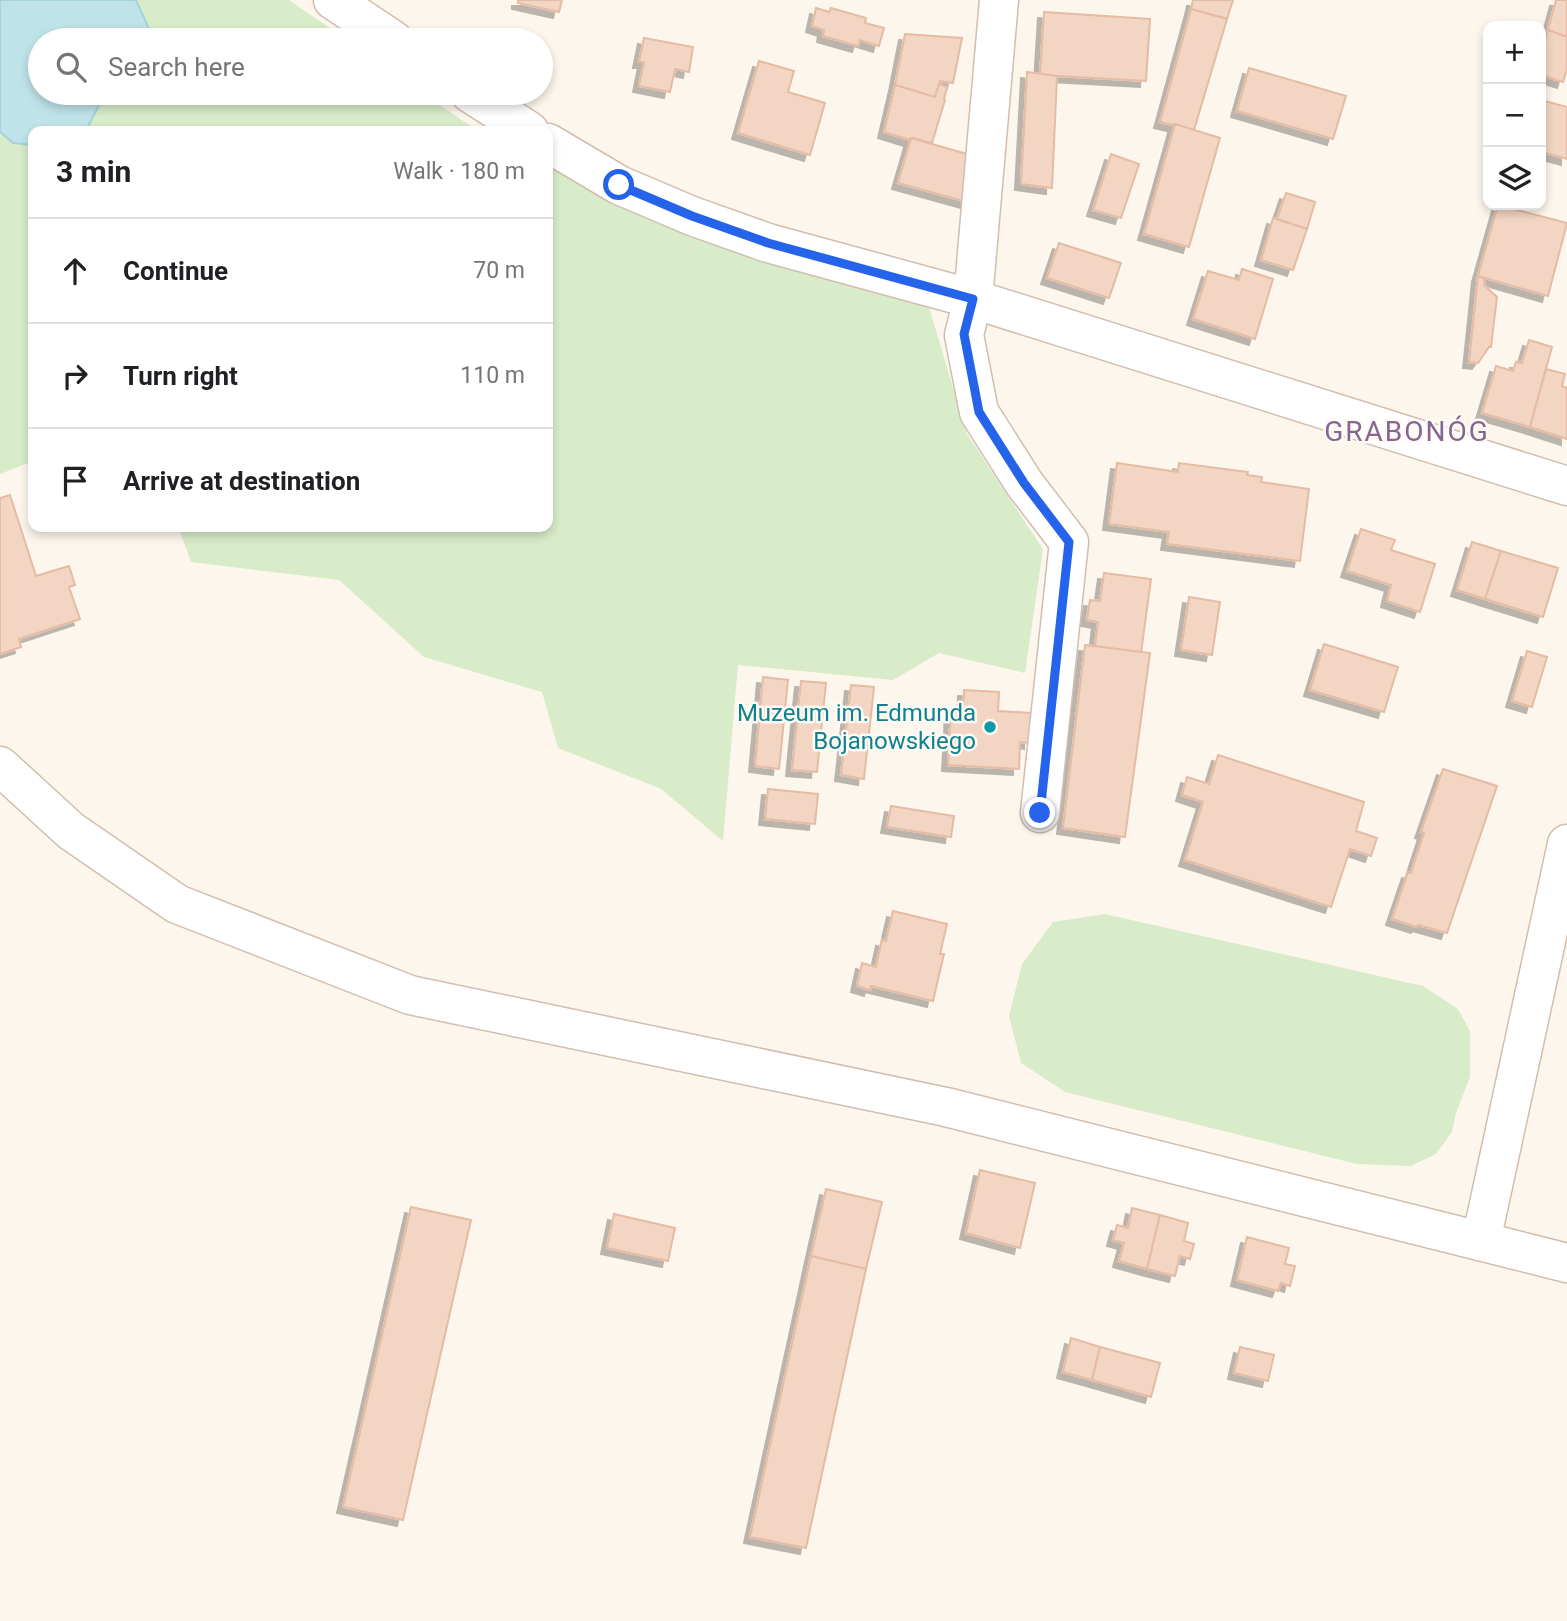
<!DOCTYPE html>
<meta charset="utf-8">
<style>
:root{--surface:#fff;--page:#f2f2f2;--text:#202124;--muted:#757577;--line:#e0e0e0}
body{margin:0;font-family:Roboto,sans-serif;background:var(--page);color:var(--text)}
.controls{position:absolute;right:21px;top:21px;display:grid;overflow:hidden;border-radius:14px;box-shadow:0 4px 10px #0003}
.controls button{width:63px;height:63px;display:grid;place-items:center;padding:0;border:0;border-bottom:2px solid var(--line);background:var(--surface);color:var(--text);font:35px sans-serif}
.stop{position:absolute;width:21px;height:21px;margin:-16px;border:5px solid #2563eb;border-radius:50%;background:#fff}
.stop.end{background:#2563eb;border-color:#fff;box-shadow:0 2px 7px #0008}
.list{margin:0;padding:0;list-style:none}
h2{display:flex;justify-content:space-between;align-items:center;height:91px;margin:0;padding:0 28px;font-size:30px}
h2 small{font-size:23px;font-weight:400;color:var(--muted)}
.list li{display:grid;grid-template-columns:46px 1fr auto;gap:21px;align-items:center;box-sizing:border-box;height:105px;padding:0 28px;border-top:2px solid var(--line)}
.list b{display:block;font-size:26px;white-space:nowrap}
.list em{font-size:23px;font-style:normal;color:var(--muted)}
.icon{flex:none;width:38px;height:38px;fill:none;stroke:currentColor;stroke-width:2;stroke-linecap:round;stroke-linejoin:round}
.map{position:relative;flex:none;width:1567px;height:1621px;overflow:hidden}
.search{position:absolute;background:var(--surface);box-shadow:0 4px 10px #0003;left:28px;top:28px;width:525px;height:77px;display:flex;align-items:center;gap:18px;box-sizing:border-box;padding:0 24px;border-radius:38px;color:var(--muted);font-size:26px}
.panel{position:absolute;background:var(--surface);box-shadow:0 4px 10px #0003;left:28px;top:126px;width:525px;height:406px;border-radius:14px}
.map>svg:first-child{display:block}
.green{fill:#d8ecc9}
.water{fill:#bfe3e8;stroke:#a5d3da;stroke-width:2}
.building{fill:#f3d5c3;stroke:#e6bba3;stroke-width:2;filter:url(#shadow)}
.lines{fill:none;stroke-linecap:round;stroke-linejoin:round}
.minor-casing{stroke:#d1beb0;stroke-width:41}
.minor{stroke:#fff;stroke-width:38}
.route{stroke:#2563eb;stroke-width:9}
.culture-dot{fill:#0f9aa8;stroke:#fffaf3;stroke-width:2.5}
.labels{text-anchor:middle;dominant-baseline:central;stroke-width:5;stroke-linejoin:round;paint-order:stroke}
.culture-label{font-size:24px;fill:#0d838f;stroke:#fffaf3;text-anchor:end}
.quarter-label{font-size:28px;letter-spacing:2px;fill:#846695;stroke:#fffaf3}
</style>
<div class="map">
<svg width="1567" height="1621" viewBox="0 0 1567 1621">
<defs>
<filter id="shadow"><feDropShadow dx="-6" dy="6" stdDeviation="0" flood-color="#0004"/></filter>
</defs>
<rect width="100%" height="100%" fill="#fdf6ec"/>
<g class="green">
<path d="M0 0H289L347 40H40V93H422L478 131H33V461L0 474Z"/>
<path d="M548 166 680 231 928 304 967 434 1043 549 1025 673 939 653 893 680 738 665 723 841 661 789 558 748 542 692 424 657 339 580 191 562 178 527H548Z"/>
<path d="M1105 914 1423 986 1458 1009 1470 1031V1077L1456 1113 1452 1132 1436 1154 1411 1166 1357 1164 1065 1092 1021 1063 1009 1016 1022 964 1053 922Z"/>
</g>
<path class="water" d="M0 0H136L151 33 145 40H40V93H105L86 131H33V145L13 143 0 132Z"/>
<g class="building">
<path d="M518 0H562L559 12 518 3Z"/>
<path d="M1193 0H1233L1227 19 1191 9Z"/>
<path d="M1556 0H1567V37L1548 30Z"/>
<path d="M816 8 829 12 831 8 866 18 865 23 884 28 879 46 860 40 858 46 823 36 824 30 812 26Z"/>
<path d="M1191 9 1227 19 1194 130 1160 122Z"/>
<path d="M1044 12 1150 19 1146 81 1040 75Z"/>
<path d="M1548 30 1567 37V69L1563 82 1541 75V53Z"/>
<path d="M905 34 962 38 953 83 940 81 935 97 895 85Z"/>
<path d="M644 38 693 47 689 72 675 69 670 92 639 86 644 62H639Z"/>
<path d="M759 61 794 71 788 92 825 103 810 155 738 133Z"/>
<path d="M1249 68 1346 96 1333 139 1237 111Z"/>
<path d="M1027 72 1057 76 1052 188 1021 184Z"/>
<path d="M939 84 947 87 944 99 945 100 932 143 911 138 910 140 884 132 895 85 935 97Z"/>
<path d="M1541 100 1567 107V159L1541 152Z"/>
<path d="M1175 124 1220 138 1189 247 1144 234Z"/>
<path d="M911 138 981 158 967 202 898 183Z"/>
<path d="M1111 154 1139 164 1121 218 1093 210Z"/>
<path d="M1286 193 1315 202 1307 229 1277 219Z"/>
<path d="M1498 205 1567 223 1548 296 1478 276Z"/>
<path d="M1273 218 1307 229 1293 270 1261 260Z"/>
<path d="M1059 243 1121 263 1109 298 1047 278Z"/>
<path d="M1242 269 1273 279 1255 339 1193 319 1208 271 1239 280Z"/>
<path d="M1478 276 1485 279 1484 285 1497 297 1491 347H1489L1478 363 1469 362Z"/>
<path d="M1529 340 1552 347 1530 427 1482 413 1496 366 1513 371 1516 362 1522 363Z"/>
<path d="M1546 369 1565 374 1562 386 1567 388V439L1530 427Z"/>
<path d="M1117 463 1178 472 1179 463 1248 472 1247 475 1262 477 1261 482 1309 489 1300 561 1167 544 1169 532 1109 524Z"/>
<path d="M10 495 36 576 69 566 75 585 69 587 80 619 19 639 21 647 0 654V498Z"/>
<path d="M1361 529 1395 540 1391 550 1435 564 1420 612 1387 601 1391 585 1347 571Z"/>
<path d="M1472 542 1501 551 1485 599 1457 590Z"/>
<path d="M1501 551 1558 568 1543 617 1485 599Z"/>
<path d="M1104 573 1151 579 1141 653 1095 646 1098 622 1087 620 1090 600 1100 601Z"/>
<path d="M1189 597 1220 602 1212 655 1181 650Z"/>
<path d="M1324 644 1398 667 1384 712 1310 690Z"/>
<path d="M1085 645 1150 653 1125 837 1063 828Z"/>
<path d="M1527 651 1547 657 1532 707 1512 701Z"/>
<path d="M763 677 788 680 779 769 755 766Z"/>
<path d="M801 681 826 683 817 772 792 770Z"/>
<path d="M851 685 874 687 864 779 841 775Z"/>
<path d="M964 690 999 692 998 711 1031 713 1030 743 1020 742 1019 769 948 765 951 709H963Z"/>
<path d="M1218 755 1364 802 1356 831 1377 838 1371 856 1350 849 1331 907 1185 860 1203 802 1182 795 1187 777 1209 784Z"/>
<path d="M1443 769 1497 786 1447 933 1418 925 1417 927 1392 919 1408 872 1411 873 1424 833 1421 832Z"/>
<path d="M768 789 818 794 815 824 765 819Z"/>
<path d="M891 806 954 816 951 837 887 827Z"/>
<path d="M893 911 947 924 940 954H944L933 1001 871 986 870 990 857 986 862 963 876 967 882 940 886 941Z"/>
<path d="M980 1170 1035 1183 1020 1248 966 1233Z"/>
<path d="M826 1189 882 1202 866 1269 811 1256Z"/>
<path d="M411 1207 471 1220 403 1520 343 1507Z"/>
<path d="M1132 1208 1160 1215 1147 1269 1119 1261 1124 1243 1113 1240 1117 1225 1128 1228Z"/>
<path d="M614 1214 675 1228 668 1261 607 1248Z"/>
<path d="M1160 1215 1188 1223 1184 1241 1194 1244 1190 1259 1180 1256 1175 1276 1147 1269Z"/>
<path d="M1247 1237 1289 1248 1285 1264 1295 1266 1290 1286 1281 1283 1278 1291 1237 1280Z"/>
<path d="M811 1256 866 1269 806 1548 750 1537Z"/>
<path d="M1071 1338 1100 1347 1092 1380 1063 1372Z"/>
<path d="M1100 1347 1160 1363 1151 1397 1092 1380Z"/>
<path d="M1240 1347 1274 1355 1268 1381 1234 1373Z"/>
</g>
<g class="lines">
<g class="minor-casing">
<g id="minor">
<path d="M333 0 393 40"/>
<path d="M999 0 973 299 964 335 979 412 1024 483 1069 542 1040 813"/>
<path d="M470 93 529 131"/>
<path d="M548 143 619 185 692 216 768 243 973 299 1567 486"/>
<path d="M0 766 71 831 177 904 410 995 946 1107 1567 1263"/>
<path d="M1481 1241 1567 844"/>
</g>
</g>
<use href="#minor" class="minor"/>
</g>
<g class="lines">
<path class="route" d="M619 185 692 216 768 243 973 299 964 334 979 412 1024 483 1069 542 1040 813"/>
</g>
<circle class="culture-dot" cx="990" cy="727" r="7"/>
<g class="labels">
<g class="culture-label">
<text x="976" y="713">Muzeum im. Edmunda<tspan x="976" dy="28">Bojanowskiego</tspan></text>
</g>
<g class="quarter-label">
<text x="1407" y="431">GRABONÓG</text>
</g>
</g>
</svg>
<div class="controls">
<button>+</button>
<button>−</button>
<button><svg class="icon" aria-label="layers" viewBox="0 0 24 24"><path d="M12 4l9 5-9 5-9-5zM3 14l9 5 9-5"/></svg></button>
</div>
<div class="stop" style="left:619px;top:185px"></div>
<div class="stop end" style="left:1040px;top:813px"></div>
<div class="search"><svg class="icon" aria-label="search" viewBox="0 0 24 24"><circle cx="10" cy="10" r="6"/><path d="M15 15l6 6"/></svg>Search here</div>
<section class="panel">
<h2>3 min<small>Walk · 180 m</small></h2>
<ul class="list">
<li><svg class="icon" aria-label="ahead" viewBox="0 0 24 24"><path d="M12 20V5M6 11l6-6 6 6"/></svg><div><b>Continue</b></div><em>70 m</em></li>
<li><svg class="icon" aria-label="right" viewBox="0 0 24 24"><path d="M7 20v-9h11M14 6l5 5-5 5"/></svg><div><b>Turn right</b></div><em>110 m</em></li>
<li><svg class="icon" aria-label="arrive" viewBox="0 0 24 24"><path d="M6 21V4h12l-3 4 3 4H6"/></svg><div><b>Arrive at destination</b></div></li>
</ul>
</section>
</div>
